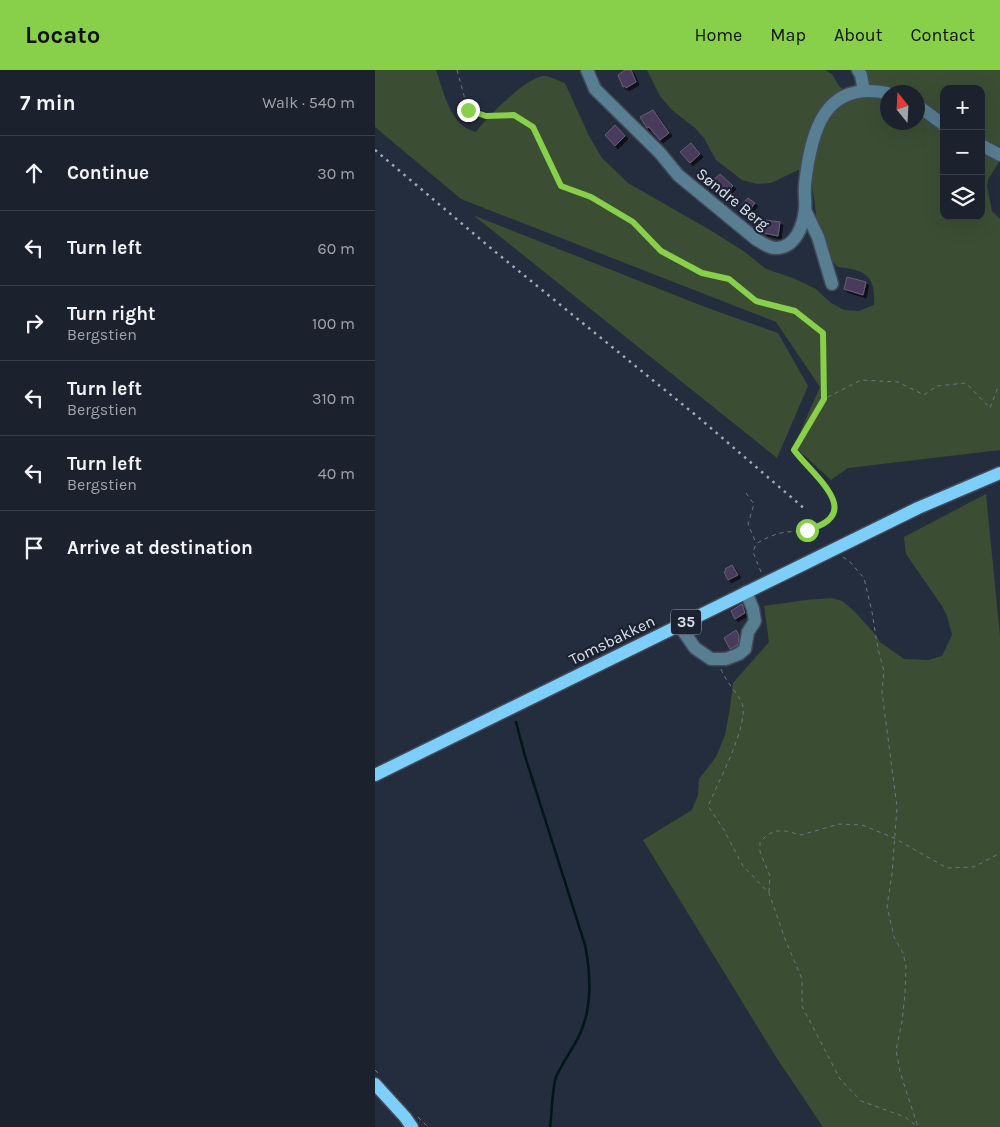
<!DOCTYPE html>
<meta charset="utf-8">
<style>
:root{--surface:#1b222e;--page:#282f3a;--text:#f1f3f6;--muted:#a0a4aa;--line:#393f4a;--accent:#88cf4a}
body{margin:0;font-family:Karla,sans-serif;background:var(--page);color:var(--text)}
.controls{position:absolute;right:15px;top:15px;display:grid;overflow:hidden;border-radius:10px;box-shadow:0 5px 20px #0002}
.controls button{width:45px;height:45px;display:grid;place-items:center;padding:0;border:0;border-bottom:1px solid var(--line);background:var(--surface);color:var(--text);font:25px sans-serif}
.compass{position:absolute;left:505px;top:15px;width:45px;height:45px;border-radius:50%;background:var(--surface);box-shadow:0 5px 20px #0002;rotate:342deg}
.stop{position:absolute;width:15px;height:15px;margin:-11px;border:4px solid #88cf4a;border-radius:50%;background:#fff}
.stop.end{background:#88cf4a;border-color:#fff;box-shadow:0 1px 5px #0008}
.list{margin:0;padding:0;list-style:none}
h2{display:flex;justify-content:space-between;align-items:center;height:65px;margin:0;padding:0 20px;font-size:21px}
h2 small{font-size:16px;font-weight:400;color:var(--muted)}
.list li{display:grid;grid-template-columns:32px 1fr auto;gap:15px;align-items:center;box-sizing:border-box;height:75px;padding:0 20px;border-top:1px solid var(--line)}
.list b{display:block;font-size:19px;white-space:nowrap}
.list p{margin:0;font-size:16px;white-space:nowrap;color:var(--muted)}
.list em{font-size:16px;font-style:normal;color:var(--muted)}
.icon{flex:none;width:28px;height:28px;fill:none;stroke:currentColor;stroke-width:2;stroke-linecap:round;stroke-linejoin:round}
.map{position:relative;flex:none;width:625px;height:1057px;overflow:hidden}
header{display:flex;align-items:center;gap:30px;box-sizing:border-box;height:70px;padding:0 25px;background:var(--accent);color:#111}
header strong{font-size:24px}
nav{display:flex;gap:28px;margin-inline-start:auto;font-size:18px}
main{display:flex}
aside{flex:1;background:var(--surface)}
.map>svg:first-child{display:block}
.green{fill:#3b4e34;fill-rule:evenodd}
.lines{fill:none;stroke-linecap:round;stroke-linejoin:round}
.stream{stroke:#001618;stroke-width:2.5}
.building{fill:#4a3a5b;stroke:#686073;filter:url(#shadow)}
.minor-casing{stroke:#414a59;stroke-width:15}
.major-casing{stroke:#414a59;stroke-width:15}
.path{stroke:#6e7683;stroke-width:1;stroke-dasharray:4 4;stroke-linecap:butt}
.minor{stroke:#587e92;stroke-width:12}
.major{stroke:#7dcef9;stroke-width:12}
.rail{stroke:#a3aab6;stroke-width:2.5;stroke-dasharray:2.5 5;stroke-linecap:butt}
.route{stroke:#88cf4a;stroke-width:6}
.labels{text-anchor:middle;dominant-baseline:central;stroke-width:4.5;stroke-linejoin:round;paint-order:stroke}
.shield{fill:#1b2333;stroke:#a1a7b3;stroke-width:1}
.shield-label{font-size:15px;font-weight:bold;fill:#dae0ea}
.street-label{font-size:16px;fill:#dae0ea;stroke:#1b2333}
</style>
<header>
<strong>Locato</strong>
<nav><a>Home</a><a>Map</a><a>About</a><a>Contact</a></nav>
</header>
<main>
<aside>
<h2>7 min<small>Walk · 540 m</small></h2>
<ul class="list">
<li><svg class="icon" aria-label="ahead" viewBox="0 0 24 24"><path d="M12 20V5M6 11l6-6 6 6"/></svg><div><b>Continue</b></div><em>30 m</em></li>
<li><svg class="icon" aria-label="left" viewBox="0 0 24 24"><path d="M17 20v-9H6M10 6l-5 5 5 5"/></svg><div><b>Turn left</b></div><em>60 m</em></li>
<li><svg class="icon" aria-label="right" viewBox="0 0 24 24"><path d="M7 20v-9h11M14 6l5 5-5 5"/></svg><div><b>Turn right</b><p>Bergstien</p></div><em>100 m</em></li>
<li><svg class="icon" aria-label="left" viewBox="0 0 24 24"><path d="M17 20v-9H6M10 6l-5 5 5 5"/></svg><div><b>Turn left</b><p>Bergstien</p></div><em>310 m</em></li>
<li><svg class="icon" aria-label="left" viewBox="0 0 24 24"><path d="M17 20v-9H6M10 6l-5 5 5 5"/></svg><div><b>Turn left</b><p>Bergstien</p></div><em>40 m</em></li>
<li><svg class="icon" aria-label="arrive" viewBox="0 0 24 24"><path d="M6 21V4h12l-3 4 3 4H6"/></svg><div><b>Arrive at destination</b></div></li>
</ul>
</aside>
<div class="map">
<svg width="625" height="1057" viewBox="0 0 625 1057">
<defs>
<filter id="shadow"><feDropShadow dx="3" dy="3" stdDeviation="0" flood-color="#0009"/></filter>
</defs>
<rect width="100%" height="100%" fill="#242d3d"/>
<g class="green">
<path d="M0 0H61C69 22 75 56 101 62 111 48 154 4 171 6 177 7 184 11 190 13L213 64 227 88 253 113 335 160 370 182 391 199 418 208 441 219 456 233 469 240 484 241 499 235C501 205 490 200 463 197 433 167 447 136 432 103L423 100 396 113 382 114 367 110 341 90 329 68 320 58 297 40 285 26 272 0H450L457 4 464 16 475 25 482 26 485 0H625V90L613 110 612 116 617 141 625 149V380L473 398 456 410 419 376 445 317 401 252 86 129 0 57ZM569 19H606V146H569ZM512 22H542V52H512Z"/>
<path d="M98 145 330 237 403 263 433 316 402 388Z"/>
<path d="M611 424 625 566V1057H448L401 987 268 770 317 740 323 725 324 709 341 687 350 665 355 638 358 613 394 572 389 536 431 530 457 528 467 531 478 540 499 563 505 572 529 589 553 590 567 586 577 565 572 546 567 536 531 484 529 467Z"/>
</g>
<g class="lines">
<path class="stream" d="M141 652 150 686 210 875C216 905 218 937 204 966 197 980 187 993 181 1007 177 1019 177 1044 175 1057"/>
</g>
<g class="building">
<path d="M250 0H256L261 12 251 18 250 16 248 17 243 5Z"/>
<path d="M278 40 294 63 285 70 274 57 272 58 265 47Z"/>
<path d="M240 55 250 66 240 76 230 65Z"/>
<path d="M316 73 325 84 315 93 305 82Z"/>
<path d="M345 104 358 116 352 122 350 120 346 123 342 119 339 122 334 117 337 114 336 112Z"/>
<path d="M373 128 380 133 374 141 367 135Z"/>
<path d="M391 150 405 152 403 166 389 163Z"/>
<path d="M472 207 491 212 488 225 469 219Z"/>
<path d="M357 495 363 505 353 510 349 502 351 501 350 499Z"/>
<path d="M367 534 370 543 360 549 356 541Z"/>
<path d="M361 560 364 565 363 575 355 579 349 568Z"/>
</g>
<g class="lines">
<g class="minor-casing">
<g id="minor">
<path d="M212 0 220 19 285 83 303 105 382 170C388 173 395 179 403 178 421 176 428 156 430 140 431 132 429 123 430 114 436 63 448 10 512 23"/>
<path d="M483 0 486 5 489 21"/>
<path d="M542 35 569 55"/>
<path d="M606 75 625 85"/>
<path d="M430 140 443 167 457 214"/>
<path d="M304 555 320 578 336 589H351L364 584 370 579 373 562 380 551 378 539 371 522"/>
</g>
</g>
<g class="major-casing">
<g id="major">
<path d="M0 705 543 438 625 403"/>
<path d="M0 1014 30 1047 37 1057"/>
</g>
</g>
<g class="path">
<path d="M82 0 93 40 111 46 139 45 158 57 186 116 216 127 258 152 286 181 327 203 354 209 381 231 419 241 448 263 449 329 486 310 523 312 549 325 562 316 591 313 615 338 623 317H625"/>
<path d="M419 380 449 330"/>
<path d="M371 423 379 434 373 454 381 473"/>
<path d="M468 487 475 492 489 508 497 542 503 579 509 601 507 622 522 737 517 804 512 836 519 867 528 883 531 896 530 924 527 952 521 980 525 1002 543 1057"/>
<path d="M386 502 378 482 381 474C389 469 397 465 406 463 415 461 425 462 434 459 449 455 466 444 458 427L415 375"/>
<path d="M346 599C351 612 361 621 367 633 375 653 342 715 333 736L349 760 368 796 394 823 410 869 427 909V936L465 1009 486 1031 530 1047 543 1057"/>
<path d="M394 822 395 806 385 782V772L392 765 400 761H411L426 765 464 754 487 755 519 768 572 798 599 797 625 783"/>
<path d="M0 1000 3 1003"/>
<path d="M43 1047 53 1057"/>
</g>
<use href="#minor" class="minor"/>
<use href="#major" class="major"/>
<path class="rail" d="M0 80 118 180 323 347 431 440"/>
</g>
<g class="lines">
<path class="route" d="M93 40 111 46 139 45 158 57 186 116 216 127 258 152 286 181 327 203 354 209 381 231 420 241 448 263 449 329 419 380C438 406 492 444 432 460"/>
</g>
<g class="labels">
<rect class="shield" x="296" y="539.5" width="30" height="25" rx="4"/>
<g class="shield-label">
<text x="311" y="552">35</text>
</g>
<g class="street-label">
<text transform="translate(358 129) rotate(39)">Søndre Berg</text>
<text transform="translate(237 570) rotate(-26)">Tomsbakken</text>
</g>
</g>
</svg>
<div class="controls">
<button>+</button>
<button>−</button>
<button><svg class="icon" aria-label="layers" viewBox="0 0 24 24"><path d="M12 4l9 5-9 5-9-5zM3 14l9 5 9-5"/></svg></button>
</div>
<svg class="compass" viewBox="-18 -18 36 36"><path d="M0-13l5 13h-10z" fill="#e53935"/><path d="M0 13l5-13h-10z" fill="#a0a4aa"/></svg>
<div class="stop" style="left:432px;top:460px"></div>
<div class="stop end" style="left:93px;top:40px"></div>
</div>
</main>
